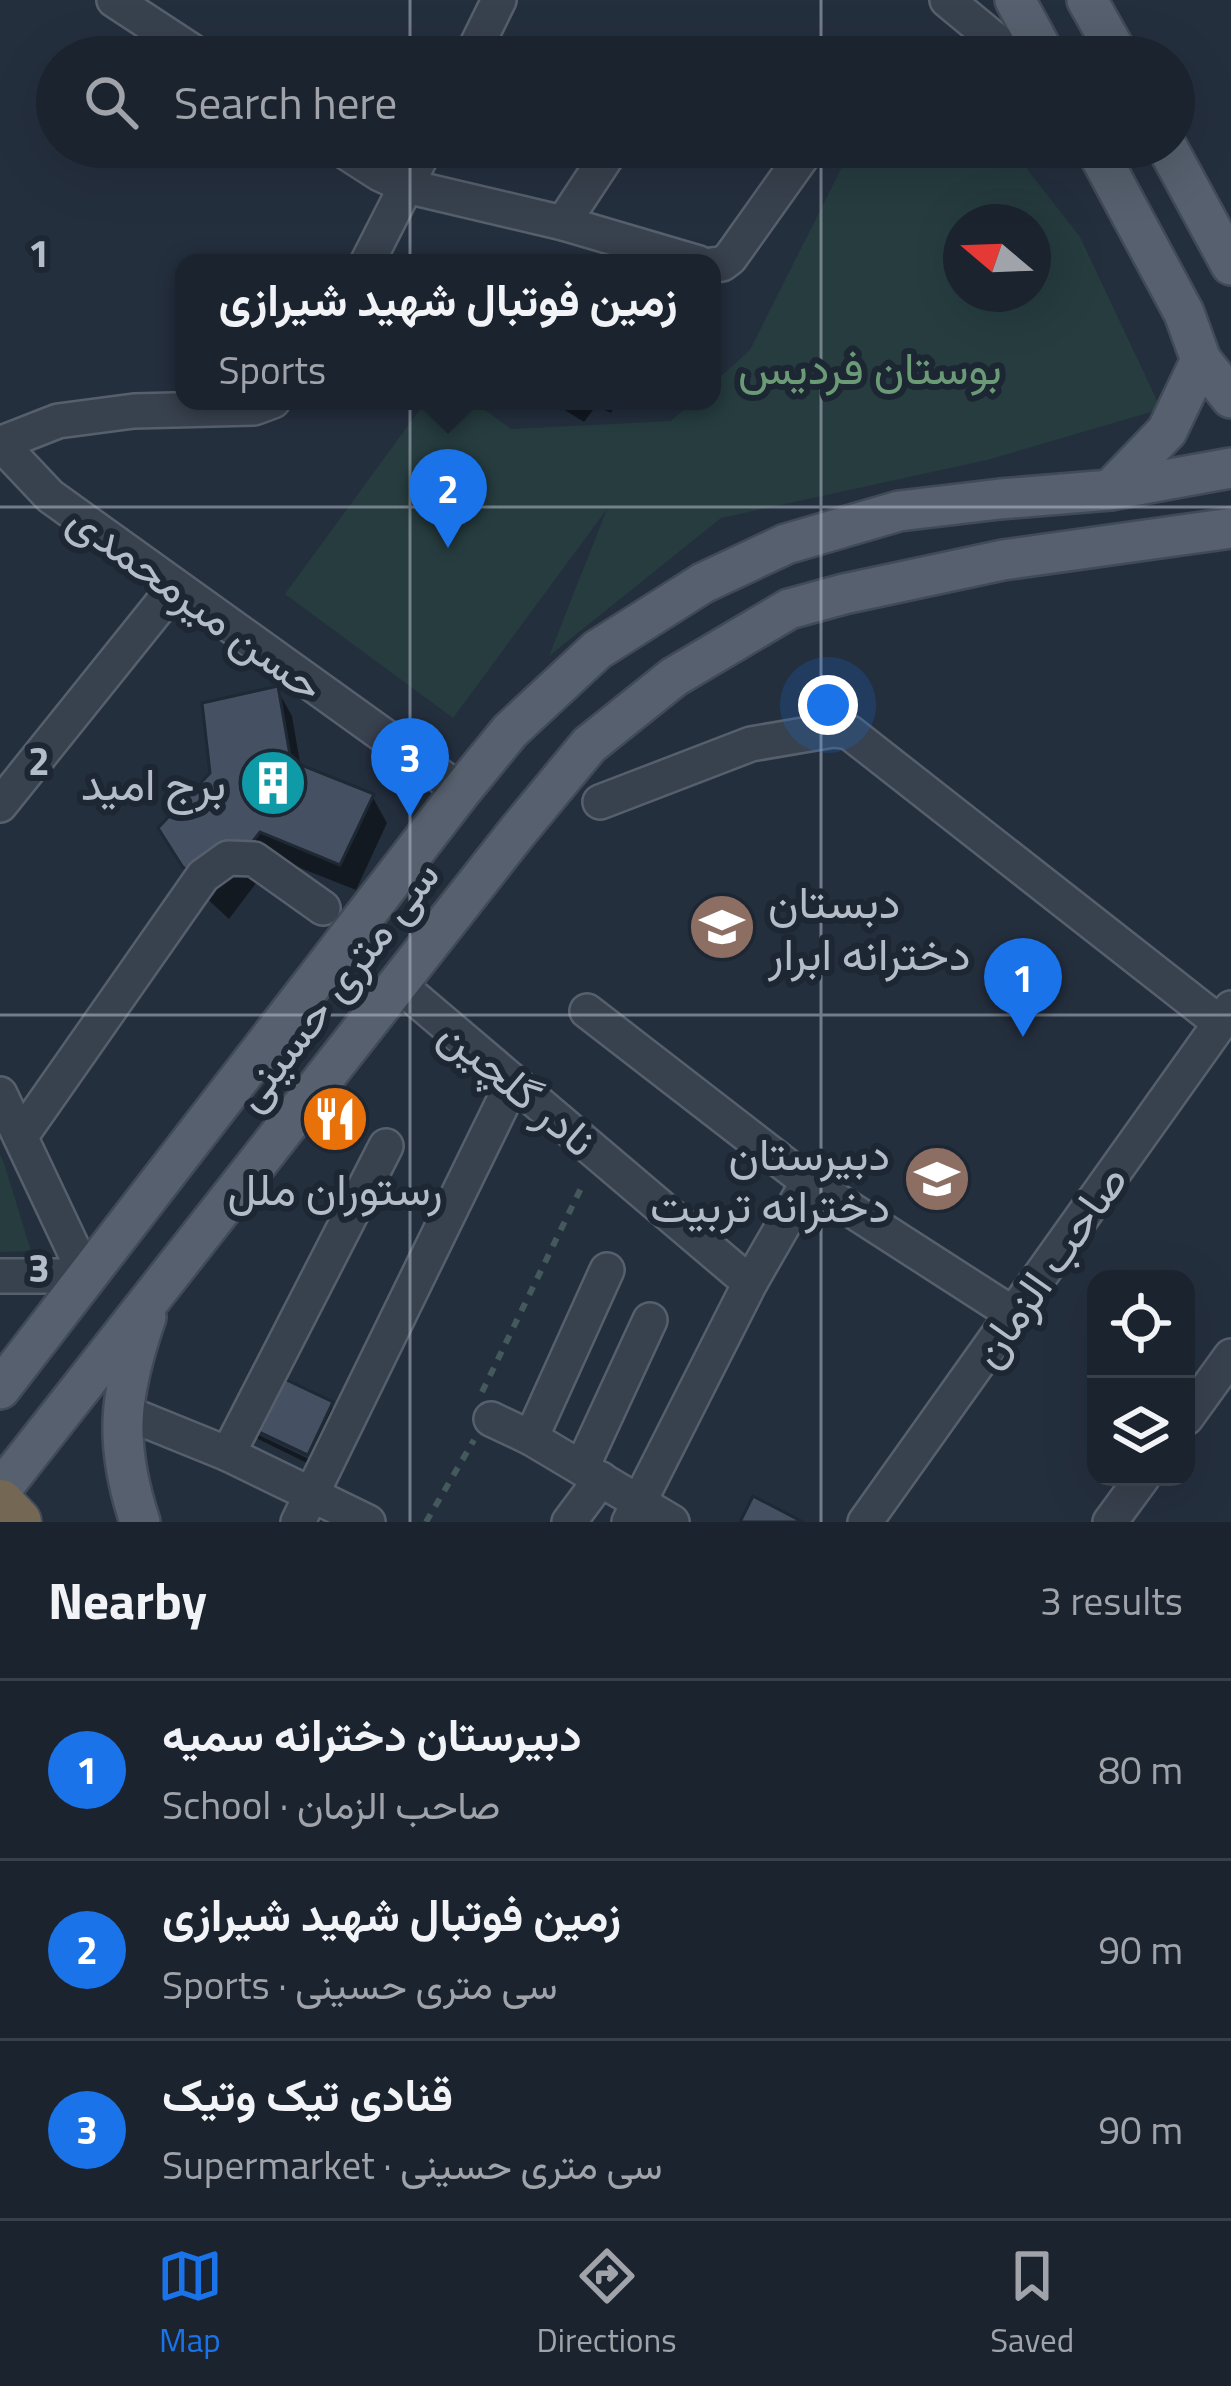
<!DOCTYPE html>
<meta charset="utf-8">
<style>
:root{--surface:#1b232e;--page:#242b36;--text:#f1f3f6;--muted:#a0a4aa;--line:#39404a;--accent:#1a73e8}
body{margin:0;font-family:"Titillium Web",Vazirmatn,sans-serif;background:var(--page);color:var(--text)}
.controls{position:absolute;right:36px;bottom:36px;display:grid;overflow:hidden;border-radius:24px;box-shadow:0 12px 48px #0002}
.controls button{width:108px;height:108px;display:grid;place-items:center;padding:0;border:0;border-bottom:3px solid var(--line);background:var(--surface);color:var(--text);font:60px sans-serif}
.compass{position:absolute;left:943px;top:204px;width:108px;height:108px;border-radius:50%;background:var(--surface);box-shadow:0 12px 48px #0002;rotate:289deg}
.you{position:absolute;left:828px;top:705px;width:42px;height:42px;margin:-30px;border:9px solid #fff;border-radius:50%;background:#1a73e8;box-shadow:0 0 0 18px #1a73e833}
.badge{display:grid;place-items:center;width:78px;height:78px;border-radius:50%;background:var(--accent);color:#fff;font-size:39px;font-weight:700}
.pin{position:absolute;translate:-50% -99px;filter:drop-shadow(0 3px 6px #0008)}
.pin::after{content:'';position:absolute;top:63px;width:42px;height:36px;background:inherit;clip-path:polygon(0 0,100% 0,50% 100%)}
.popup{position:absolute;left:175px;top:254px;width:546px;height:156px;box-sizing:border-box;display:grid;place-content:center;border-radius:24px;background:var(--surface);filter:drop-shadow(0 3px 9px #0005);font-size:39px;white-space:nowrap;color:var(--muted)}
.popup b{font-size:45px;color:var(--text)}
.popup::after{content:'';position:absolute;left:50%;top:100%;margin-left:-24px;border:24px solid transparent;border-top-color:var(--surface)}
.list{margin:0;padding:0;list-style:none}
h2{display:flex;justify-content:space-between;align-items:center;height:156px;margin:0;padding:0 48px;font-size:51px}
h2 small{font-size:39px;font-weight:400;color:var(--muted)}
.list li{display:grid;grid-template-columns:78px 1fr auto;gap:36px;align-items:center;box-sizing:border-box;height:180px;padding:0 48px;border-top:3px solid var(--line)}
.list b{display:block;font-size:45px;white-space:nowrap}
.list p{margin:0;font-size:39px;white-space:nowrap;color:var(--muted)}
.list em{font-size:39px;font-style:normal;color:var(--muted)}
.icon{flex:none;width:66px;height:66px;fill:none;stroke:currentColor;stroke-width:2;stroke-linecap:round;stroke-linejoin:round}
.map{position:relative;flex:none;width:1231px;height:1522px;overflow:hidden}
.search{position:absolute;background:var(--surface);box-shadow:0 12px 48px #0002;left:36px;right:36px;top:36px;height:132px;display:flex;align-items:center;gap:30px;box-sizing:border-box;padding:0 42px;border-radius:66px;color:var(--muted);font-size:45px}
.sheet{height:696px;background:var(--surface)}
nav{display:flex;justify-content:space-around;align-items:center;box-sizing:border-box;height:168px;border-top:3px solid var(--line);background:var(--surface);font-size:33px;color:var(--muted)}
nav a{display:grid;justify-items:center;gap:6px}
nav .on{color:var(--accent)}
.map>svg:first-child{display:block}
.green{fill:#263c3f;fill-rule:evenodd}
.shadow{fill:#0007}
.building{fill:#455162;stroke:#1f2835;stroke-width:3}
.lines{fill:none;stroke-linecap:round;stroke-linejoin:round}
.minor-casing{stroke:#565f6c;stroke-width:38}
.major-casing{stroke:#414a57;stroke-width:44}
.highway-casing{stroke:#434c59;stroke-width:52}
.path{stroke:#44595c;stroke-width:6;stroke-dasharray:9 9;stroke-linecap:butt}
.minor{stroke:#38414e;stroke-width:33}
.major{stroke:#56606e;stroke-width:39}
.highway{stroke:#746855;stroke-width:48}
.grid{fill:none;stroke:#b4bcc9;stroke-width:3;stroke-opacity:0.55}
.labels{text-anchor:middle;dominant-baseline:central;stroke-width:12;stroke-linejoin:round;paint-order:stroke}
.park-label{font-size:45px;fill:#6b9a76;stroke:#1d2633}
.street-label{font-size:45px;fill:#b4bcc9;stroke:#1d2633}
.poi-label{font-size:45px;fill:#b4bcc9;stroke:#1d2633;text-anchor:end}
.grid-label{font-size:39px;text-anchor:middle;font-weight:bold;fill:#b4bcc9;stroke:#1d2633;stroke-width:12;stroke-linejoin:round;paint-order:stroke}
</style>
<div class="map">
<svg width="1231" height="1522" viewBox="0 0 1231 1522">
<rect width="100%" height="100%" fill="#242f3e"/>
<g class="green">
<path d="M852 147H1010L1080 237 1161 409 987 460 721 518 549 656 607 509 453 718 285 594 426 401H473L511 429 671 421 694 401H712V384L750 350ZM961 222H1033V294H961Z"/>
<path d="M0 1155 4 1163 31 1251 0 1252Z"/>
</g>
<g class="shadow">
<path d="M617 401 611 413 596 406 584 422 550 401Z"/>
<path d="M277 689 292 716 301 768 372 796 387 823 356 890 275 858 229 919 201 893 213 774Z"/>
<path d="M331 1405 338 1418 319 1458 257 1427V1434L317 1463 315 1467 258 1439 250 1426Z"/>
</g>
<g class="building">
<path d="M278 686 291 761 374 794 340 865 260 832 212 894 182 866 158 828 210 773 202 703Z"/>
<path d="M272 1373 333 1402 308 1455 246 1426Z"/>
<path d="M753 1496 803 1522H740Z"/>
</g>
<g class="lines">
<g class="minor-casing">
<g id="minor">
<path d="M114 0 201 57"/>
<path d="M947 0 1016 57"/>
<path d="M471 57 499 0"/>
<path d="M338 147 380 174 406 186 563 223 699 263"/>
<path d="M563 223 613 147"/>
<path d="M367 263 426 147"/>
<path d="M712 265 722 264 730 258 809 147"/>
<path d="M0 443 50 496 461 791"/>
<path d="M2 443 58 421 134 411 254 408 273 401"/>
<path d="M600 802 751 744 833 730 849 732 1220 1023"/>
<path d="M0 805 175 587"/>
<path d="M397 983 750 1283"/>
<path d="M587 1011 808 1182 1013 1314"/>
<path d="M0 1094 86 1276H0"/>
<path d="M21 1136 203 876 228 858 254 859 323 908"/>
<path d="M122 1411 228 1454 368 1522"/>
<path d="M1186 1418 1231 1356"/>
<path d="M491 1419 531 1438 672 1522"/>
<path d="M531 1438 607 1270"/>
<path d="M228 1454 386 1146"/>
<path d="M582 1467 650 1320"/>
<path d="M298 1522 513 1082"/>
<path d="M569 1522 601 1479"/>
<path d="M629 1522 750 1283 808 1182"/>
<path d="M865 1522 1231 1008"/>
<path d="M1110 1522 1143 1477"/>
</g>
</g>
<g class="major-casing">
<g id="major">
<path d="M1015 0 1046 57"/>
<path d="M1087 0 1119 57"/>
<path d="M1095 147 1184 313 1201 360 1167 431 1110 490"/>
<path d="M1167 147 1231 265"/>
<path d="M1201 360 1231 398"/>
<path d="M0 1389 461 791 510 731 597 650 703 583 786 544 899 511 1000 499 1110 490 1231 468"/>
<path d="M0 1491 518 831 589 745 674 677 789 609 844 594 1003 560 1231 528"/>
<path d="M140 1522C114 1443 119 1395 146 1317"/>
</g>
</g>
<g class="highway-casing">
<path id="highway" d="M0 1504 17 1522"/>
</g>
<g class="path">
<path d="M482 1392 584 1182"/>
<path d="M426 1522 474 1440"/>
</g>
<use href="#minor" class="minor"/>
<use href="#major" class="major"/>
<use href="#highway" class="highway"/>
</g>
<path class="grid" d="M410 0V57M821 0V57M410 147V1522M821 147V1522M0 507H1231M0 1015H1231"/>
<defs>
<g id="building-disc" transform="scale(3.45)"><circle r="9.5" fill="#0f9aa8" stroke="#1d2633"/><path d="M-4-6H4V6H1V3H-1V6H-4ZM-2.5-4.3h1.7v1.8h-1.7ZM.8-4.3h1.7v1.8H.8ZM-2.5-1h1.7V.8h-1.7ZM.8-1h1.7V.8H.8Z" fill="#fff"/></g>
<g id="school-disc" transform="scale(3.45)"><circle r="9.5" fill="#8d6e63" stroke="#1d2633"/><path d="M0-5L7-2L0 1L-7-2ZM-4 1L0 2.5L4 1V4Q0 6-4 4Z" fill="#fff"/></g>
<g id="restaurant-disc" transform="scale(3.45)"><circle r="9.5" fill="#e8710a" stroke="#1d2633"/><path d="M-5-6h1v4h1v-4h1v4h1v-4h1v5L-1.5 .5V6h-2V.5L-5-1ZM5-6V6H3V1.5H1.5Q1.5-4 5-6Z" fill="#fff"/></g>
</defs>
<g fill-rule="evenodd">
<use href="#building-disc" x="273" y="783"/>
<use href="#school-disc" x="722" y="927"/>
<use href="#restaurant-disc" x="335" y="1119"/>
<use href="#school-disc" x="937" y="1179"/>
</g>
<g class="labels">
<g class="park-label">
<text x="870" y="367">بوستان فردیس</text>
</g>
<g class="street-label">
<text transform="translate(197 601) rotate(36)">حسن میرمحمدی</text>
<text transform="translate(335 984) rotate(-52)">سی متری حسینی</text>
<text transform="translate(519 1086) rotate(40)">نادر گلچین</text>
<text transform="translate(1048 1265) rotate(-55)">صاحب الزمان</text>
</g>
<g class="poi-label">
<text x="226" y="783">برج امید</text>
<text x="768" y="901" text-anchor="start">دبستان<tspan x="768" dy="52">دخترانه ابرار</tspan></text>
<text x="890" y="1153">دبیرستان<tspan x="890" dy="52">دخترانه تربیت</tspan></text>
<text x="335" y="1188" text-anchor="middle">رستوران ملل</text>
</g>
</g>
<g class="grid-label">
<text x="39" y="267">1</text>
<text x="39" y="775">2</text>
<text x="39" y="1282">3</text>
</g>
</svg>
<div class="controls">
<button><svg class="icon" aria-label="locate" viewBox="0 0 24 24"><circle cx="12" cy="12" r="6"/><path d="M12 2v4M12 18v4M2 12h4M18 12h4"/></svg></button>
<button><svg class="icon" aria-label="layers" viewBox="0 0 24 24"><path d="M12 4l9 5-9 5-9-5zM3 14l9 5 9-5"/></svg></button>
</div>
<svg class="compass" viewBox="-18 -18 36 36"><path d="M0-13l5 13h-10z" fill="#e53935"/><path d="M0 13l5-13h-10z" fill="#a0a4aa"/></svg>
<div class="you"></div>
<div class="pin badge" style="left:1023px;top:1037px">1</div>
<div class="pin badge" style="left:448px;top:548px">2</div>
<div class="popup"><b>زمین فوتبال شهید شیرازی</b>Sports</div>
<div class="pin badge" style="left:410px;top:817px">3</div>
<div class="search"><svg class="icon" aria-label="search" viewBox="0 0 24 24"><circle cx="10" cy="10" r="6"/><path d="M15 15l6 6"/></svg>Search here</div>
</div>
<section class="sheet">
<h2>Nearby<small>3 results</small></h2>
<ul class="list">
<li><span class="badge">1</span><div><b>دبیرستان دخترانه سمیه</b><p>School · صاحب الزمان</p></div><em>80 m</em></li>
<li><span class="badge">2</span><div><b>زمین فوتبال شهید شیرازی</b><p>Sports · سی متری حسینی</p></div><em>90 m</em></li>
<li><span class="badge">3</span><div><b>قنادی تیک وتیک</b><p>Supermarket · سی متری حسینی</p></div><em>90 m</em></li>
</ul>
</section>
<nav>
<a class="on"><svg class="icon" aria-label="map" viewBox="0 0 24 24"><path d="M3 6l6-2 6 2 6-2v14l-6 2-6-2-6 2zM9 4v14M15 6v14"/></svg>Map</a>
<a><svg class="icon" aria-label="directions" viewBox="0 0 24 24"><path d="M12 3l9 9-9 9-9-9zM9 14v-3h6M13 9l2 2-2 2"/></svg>Directions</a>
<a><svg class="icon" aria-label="saved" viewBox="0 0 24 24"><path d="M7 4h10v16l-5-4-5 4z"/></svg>Saved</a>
</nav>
